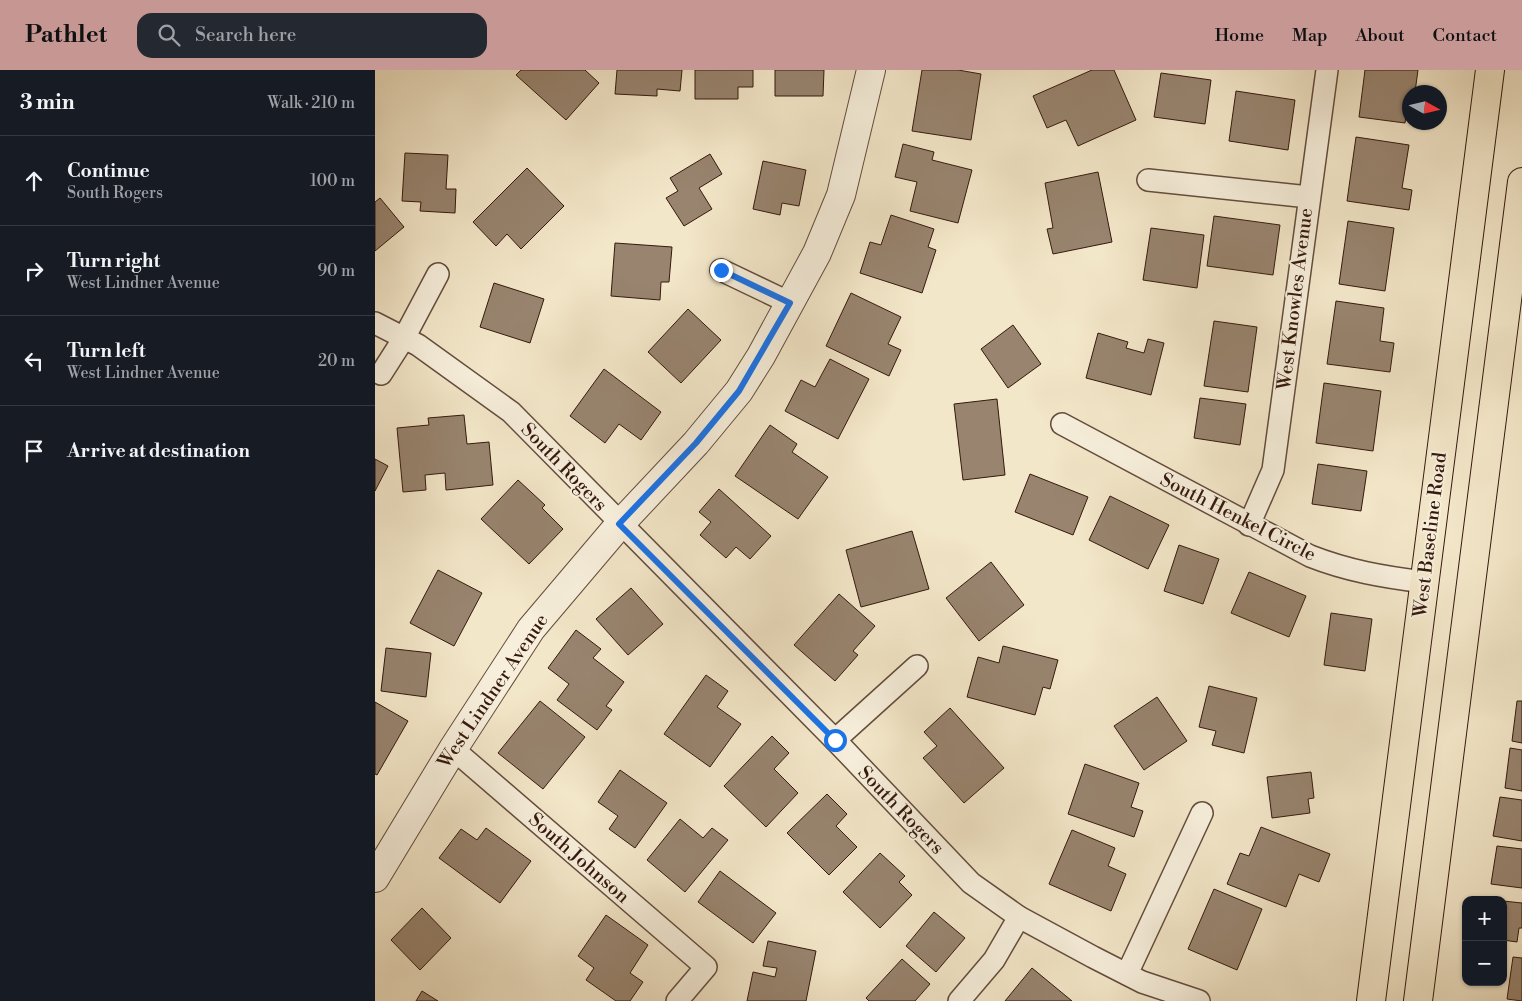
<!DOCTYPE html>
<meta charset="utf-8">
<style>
:root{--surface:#171b24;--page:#242831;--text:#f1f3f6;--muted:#9ea1a6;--line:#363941;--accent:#c59692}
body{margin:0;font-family:"Libre Bodoni",serif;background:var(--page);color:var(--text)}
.controls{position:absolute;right:15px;bottom:15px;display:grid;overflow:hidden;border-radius:10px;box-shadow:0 1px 4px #0004}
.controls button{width:45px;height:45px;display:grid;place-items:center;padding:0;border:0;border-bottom:1px solid var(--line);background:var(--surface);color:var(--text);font:25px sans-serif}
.compass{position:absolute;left:1027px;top:15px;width:45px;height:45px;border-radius:50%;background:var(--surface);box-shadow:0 1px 4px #0004;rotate:98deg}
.stop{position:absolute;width:15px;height:15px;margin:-11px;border:4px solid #1a73e8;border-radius:50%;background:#fff}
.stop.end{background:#1a73e8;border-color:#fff;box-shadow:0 1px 5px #0008}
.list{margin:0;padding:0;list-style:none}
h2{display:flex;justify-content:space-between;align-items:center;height:65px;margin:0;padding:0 20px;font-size:21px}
h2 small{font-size:16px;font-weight:400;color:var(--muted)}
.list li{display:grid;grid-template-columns:32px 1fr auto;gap:15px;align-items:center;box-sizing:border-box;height:90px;padding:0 20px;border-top:1px solid var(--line)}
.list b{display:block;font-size:19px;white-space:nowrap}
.list p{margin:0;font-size:16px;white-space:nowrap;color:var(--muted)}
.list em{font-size:16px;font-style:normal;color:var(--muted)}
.icon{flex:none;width:28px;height:28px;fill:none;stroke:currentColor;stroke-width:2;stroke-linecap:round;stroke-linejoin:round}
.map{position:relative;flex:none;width:1147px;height:931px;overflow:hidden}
header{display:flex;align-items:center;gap:30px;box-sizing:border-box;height:70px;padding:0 25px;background:var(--accent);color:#111}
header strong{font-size:24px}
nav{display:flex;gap:28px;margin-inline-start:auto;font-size:18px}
.search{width:350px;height:45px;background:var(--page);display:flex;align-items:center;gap:12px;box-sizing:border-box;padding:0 18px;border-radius:15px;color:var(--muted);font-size:19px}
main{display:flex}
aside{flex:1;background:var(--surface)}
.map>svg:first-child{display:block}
.building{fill:#98846f;stroke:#35190e}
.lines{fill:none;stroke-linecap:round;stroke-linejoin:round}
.minor-casing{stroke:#644c3d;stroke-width:24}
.tertiary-casing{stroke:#644c3d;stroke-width:30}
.primary-casing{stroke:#35190e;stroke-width:30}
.minor{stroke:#f7efdc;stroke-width:21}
.tertiary{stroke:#f7efdc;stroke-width:28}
.primary{stroke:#f3e7c9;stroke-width:28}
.route{stroke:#1a73e8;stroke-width:6}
.labels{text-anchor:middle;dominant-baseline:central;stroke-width:4;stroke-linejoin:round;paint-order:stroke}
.street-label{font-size:19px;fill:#35190e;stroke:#f7efdc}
</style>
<header>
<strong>Pathlet</strong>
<div class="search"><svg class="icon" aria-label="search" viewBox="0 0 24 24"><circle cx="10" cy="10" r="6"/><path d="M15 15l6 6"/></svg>Search here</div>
<nav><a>Home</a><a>Map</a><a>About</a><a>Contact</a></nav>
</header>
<main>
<aside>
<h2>3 min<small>Walk · 210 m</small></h2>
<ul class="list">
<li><svg class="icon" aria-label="ahead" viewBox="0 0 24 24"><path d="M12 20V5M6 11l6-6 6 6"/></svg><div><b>Continue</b><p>South Rogers</p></div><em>100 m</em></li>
<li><svg class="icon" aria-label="right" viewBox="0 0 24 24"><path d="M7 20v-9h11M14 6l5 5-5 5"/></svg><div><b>Turn right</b><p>West Lindner Avenue</p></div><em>90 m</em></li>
<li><svg class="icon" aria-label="left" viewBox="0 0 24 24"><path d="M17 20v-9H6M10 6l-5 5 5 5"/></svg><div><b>Turn left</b><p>West Lindner Avenue</p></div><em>20 m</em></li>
<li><svg class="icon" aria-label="arrive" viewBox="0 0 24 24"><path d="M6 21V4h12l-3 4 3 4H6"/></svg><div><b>Arrive at destination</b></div></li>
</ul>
</aside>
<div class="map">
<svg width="1147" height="931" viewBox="0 0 1147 931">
<rect width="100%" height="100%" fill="#f3e7c9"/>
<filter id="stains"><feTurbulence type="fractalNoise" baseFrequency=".004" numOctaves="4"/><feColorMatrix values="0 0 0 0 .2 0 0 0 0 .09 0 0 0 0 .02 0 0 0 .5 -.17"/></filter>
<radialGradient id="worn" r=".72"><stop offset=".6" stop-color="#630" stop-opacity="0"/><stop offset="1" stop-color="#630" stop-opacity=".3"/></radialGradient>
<g class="building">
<path d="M146 0H210L224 13 191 50 141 5Z"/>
<path d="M242 0H307L305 21 282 19V26L240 24Z"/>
<path d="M320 0H378V17H363V29H320Z"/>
<path d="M400 0H449L448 26H400Z"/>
<path d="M547 0H583L606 4 596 70 537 61Z"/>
<path d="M717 0H739L761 50 703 76 691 50 672 58 658 26Z"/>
<path d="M990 0H1043L1040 22H1034V39L1032 38 1030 53 984 47Z"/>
<path d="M786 3 836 10 830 54 779 47Z"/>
<path d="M861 21 920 30 913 80 854 71Z"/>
<path d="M981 67 1034 75 1027 118 1037 120 1034 140 972 131Z"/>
<path d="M528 74 559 82 557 90 597 100 583 153 535 141 542 112 520 107Z"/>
<path d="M30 83 73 85 71 119H81L80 143 45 141 46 132 27 131Z"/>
<path d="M335 84 347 104 324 118 337 139 309 156 291 128 303 121 295 108Z"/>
<path d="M388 91 431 100 424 136 407 133 405 145 378 139Z"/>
<path d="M152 98 189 136 146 179 132 164 121 176 98 152Z"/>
<path d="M723 102 737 172 678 184 672 159 678 158 670 113Z"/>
<path d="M5 128 29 157 0 181V132Z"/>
<path d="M516 145 559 159 553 177 561 180 547 223 485 203 495 172 506 175Z"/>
<path d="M839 146 905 155 898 205 832 196Z"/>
<path d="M973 151 1019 158 1010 221 964 214Z"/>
<path d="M776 158 829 165 822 218 768 210Z"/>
<path d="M240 173 297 177 294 212H286L285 230 236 226Z"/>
<path d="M119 213 169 229 155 273 105 257Z"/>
<path d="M476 223 526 247 513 274 526 280 514 306 451 276Z"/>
<path d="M961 231 1009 238 1005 271 1019 273 1015 302 952 294Z"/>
<path d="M313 239 346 270 306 313 273 282Z"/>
<path d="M839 251 882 257 873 322 829 316Z"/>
<path d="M638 255 666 294 633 318 606 279Z"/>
<path d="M723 263 753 272 751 278 769 283 773 269 789 273 776 325 711 308Z"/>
<path d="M455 289 494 309 463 369 410 341 426 310 440 317Z"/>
<path d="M229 299 286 342 266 370 244 354 230 373 195 346Z"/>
<path d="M949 313 1006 321 998 381 941 373Z"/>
<path d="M825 328 871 334 865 375 819 368Z"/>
<path d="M622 329 630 405 588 410 579 334Z"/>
<path d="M89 345 92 374 114 372 118 415 71 420 70 403 50 405 51 420 28 422 22 358 54 355 53 348Z"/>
<path d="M395 355 422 374 417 382 453 407 423 449 360 406Z"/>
<path d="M0 389 13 396 0 421Z"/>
<path d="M943 394 992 401 986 441 937 434Z"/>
<path d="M655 404 713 427 698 465 640 442Z"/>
<path d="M143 410 170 435 167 438 188 459 154 494 106 449Z"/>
<path d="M344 419 396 466 375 489 361 477 351 488 325 465 336 452 324 442Z"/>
<path d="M735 426 794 455 773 499 714 470Z"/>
<path d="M537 461 554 519 486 537 471 480Z"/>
<path d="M804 475 844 489 828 534 789 521Z"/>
<path d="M616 492 649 535 604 571 571 528Z"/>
<path d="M63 500 107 523 79 576 35 553Z"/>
<path d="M874 502 931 526 914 567 856 543Z"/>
<path d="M256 518 288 554 253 585 221 549Z"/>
<path d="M464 524 500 556 478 581 483 585 460 611 419 575Z"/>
<path d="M956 543 997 549 990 601 949 595Z"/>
<path d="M201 560 226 579 218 588 249 612 231 636 237 640 222 660 182 630 194 614 173 598Z"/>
<path d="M628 576 683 590 675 619 668 617 660 645 592 627 603 587 624 593Z"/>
<path d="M11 578 56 583 51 627 6 621Z"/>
<path d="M331 605 353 621 342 637 366 654 335 697 289 664Z"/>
<path d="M834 616 882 628 869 683 837 675 841 661 824 657Z"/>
<path d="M782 627 812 671 769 700 739 656Z"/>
<path d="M165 631 210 667 168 719 123 683Z"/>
<path d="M1142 631H1147V673L1137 671Z"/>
<path d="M0 632 33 651 2 705 0 704Z"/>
<path d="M575 638 629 698 589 733 548 688 562 676 549 662Z"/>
<path d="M397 666 414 683 399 699 423 723 391 757 349 716Z"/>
<path d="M1135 678 1147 680V721L1130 718Z"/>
<path d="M710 694 764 713 756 737 768 741 759 767 693 744Z"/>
<path d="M245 700 292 733 260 778 234 759 243 746 223 732Z"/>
<path d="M936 702 939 728 933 729 935 743 897 748 892 707Z"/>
<path d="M452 724 472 744 461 756 482 777 454 805 412 763Z"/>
<path d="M1125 727 1147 730V771L1118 766Z"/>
<path d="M305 749 328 768 337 758 353 770 310 822 272 790Z"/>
<path d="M886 757 955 784 944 812 924 804 911 837 852 814 865 783 874 786Z"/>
<path d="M111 758 156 791 125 833 64 788 86 759 102 770Z"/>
<path d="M697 760 740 778 733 796 751 804 736 841 674 814Z"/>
<path d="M1122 776 1147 779V818L1116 814Z"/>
<path d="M505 783 530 806 524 812 537 825 505 858 468 822Z"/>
<path d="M345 801 401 843 378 873 323 832Z"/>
<path d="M839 819 887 839 862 900 813 879Z"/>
<path d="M1128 831 1147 833V858H1144L1142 872 1128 870Z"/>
<path d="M47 838 76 868 45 900 16 870Z"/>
<path d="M559 842 590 868 561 902 531 876Z"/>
<path d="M231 845 273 875 255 903 268 912 255 931H241L211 910 219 898 203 886Z"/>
<path d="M393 871 441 881 431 931H372L378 902 400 907 402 898 388 896Z"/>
<path d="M1138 887 1147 888V931L1132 929Z"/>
<path d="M527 889 555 914 540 931H494L491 928Z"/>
<path d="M657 898 697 931H630Z"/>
<path d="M47 921 63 931H41Z"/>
</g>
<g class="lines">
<g class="minor-casing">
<g id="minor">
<path d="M773 110 934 127"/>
<path d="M346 200 415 233"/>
<path d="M0 253 43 275 136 342 460 670 596 813 644 847 718 887 767 912 824 931"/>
<path d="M6 304 29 268 63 204"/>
<path d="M687 354 935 486C973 501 1009 507 1049 512"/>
<path d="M874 455 898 400 952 0"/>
<path d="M460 670 542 596"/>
<path d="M78 679 331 897 302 931"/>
<path d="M752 904 827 743"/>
<path d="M584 931 619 890 644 847"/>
</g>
</g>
<g class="tertiary-casing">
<path id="tertiary" d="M0 808 78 679 156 559 245 454 321 373 364 321 386 286 442 183 466 125 496 0"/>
</g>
<g class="primary-casing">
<g id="primary">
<path d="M996 931 1115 0"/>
<path d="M1043 931 1147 112"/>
</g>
</g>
<use href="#minor" class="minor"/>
<use href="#tertiary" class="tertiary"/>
<use href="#primary" class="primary"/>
</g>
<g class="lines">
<path class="route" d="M346 200 415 233 364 321 321 373 244 454 460 670"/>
</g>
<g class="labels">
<g class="street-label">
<text transform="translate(920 229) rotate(-83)">West Knowles Avenue</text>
<text transform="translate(189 397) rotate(46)">South Rogers</text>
<text transform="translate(863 447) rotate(27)">South Henkel Circle</text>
<text transform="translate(1055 465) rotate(-83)">West Baseline Road</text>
<text transform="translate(118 621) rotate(-56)">West Lindner Avenue</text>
<text transform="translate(526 740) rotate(46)">South Rogers</text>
<text transform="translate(204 788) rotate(41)">South Johnson</text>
</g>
</g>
<rect width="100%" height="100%" filter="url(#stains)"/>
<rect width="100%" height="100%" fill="url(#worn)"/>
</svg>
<div class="controls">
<button>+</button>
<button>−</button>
</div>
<svg class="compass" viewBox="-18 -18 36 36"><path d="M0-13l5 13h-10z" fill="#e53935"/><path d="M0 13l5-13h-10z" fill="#9ea1a6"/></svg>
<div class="stop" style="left:460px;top:670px"></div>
<div class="stop end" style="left:346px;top:200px"></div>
</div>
</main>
